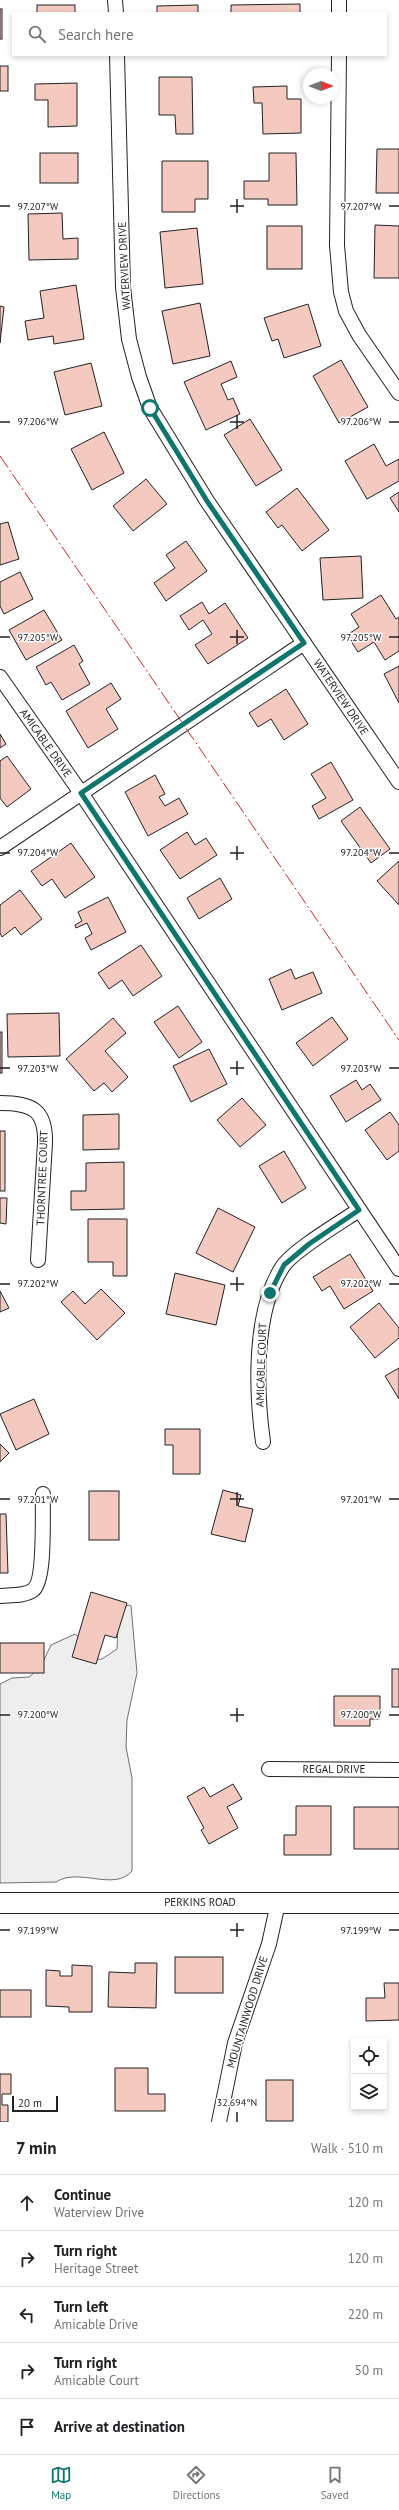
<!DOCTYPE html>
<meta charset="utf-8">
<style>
:root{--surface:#fff;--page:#f6f6f6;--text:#202124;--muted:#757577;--line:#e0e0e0;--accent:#0f766e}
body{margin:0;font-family:"PT Sans",sans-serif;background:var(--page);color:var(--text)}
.controls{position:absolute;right:12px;bottom:12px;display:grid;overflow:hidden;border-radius:0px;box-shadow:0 2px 6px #0003}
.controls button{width:36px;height:36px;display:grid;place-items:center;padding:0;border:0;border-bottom:1px solid var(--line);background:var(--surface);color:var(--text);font:20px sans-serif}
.compass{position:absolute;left:303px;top:68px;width:36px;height:36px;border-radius:50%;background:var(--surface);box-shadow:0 2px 6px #0003;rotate:90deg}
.scale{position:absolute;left:12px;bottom:10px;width:46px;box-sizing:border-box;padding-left:4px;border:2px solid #222;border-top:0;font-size:11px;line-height:14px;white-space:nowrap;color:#222;-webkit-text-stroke:3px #fff;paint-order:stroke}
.stop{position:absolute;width:12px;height:12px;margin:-9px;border:3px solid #0f766e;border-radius:50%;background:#fff}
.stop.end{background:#0f766e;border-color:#fff;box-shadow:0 1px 4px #0008}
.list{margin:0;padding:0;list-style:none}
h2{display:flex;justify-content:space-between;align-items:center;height:52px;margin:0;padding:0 16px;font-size:17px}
h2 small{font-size:13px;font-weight:400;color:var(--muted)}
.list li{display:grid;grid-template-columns:26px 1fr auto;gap:12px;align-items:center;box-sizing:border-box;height:56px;padding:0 16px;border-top:1px solid var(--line)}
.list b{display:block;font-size:15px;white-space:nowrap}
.list p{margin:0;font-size:13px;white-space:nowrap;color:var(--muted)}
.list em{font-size:13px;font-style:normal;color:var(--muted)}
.icon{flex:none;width:22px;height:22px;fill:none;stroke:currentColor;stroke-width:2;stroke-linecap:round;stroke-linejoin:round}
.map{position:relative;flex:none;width:399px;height:2122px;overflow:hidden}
.search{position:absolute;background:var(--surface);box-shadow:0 2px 6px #0003;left:12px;right:12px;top:12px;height:44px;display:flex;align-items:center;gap:10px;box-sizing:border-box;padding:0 14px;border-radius:0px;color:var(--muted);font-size:15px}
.sheet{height:332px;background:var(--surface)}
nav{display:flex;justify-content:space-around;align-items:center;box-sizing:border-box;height:56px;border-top:1px solid var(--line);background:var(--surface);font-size:11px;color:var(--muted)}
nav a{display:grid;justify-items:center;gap:2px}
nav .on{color:var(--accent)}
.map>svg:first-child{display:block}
.green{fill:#eee;stroke:#6f6f6f}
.building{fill:#f3c9c0;stroke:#222}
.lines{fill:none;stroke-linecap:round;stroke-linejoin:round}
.minor-casing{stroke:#222;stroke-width:16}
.secondary-casing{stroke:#222;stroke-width:22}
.minor{stroke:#fff;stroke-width:14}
.secondary{stroke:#fff;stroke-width:20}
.power{stroke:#c62828;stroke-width:1;stroke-dasharray:14 3 2 3;stroke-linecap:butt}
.route{stroke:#0f766e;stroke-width:5}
.ticks{fill:none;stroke:#222;stroke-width:1.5}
.labels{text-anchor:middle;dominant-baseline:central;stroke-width:3;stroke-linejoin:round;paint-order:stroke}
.street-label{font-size:11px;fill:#222;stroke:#fff}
.ticks-label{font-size:10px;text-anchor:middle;fill:#222;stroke:#fff;stroke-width:3;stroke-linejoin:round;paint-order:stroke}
</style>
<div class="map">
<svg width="399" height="2122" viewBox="0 0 399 2122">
<rect width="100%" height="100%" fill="#fff"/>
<path class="green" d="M128 1605 131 1606 137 1673 127 1720 126 1747 132 1778V1871C114 1892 79 1867 56 1882L0 1883V1684L12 1678 29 1677 40 1668 51 1645 75 1634 82 1640 91 1660 102 1659 117 1649 118 1623 123 1608Z"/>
<g class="building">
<path d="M300 4V13H231V5Z"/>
<rect x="37" y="5" width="38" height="8"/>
<path d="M198 5V13H157V6Z"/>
<rect x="0" y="9" width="2" height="30"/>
<rect x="0" y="66" width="8" height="25"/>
<path d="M159 77H192L193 134H176L175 115H159Z"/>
<path d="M77 83V126L48 127V100H35V84Z"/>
<path d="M287 86V99H301V133L263 134 262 103H254L253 87Z"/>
<path d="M377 149H399V193H376Z"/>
<rect x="40" y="153" width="38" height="30"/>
<path d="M269 153H296L297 205H268V199H244V181H269Z"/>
<path d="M162 161H208V199H195V212H162Z"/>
<path d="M62 213 63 239 78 238V259L29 260 28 214Z"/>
<path d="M375 225 399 226V278H374Z"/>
<rect x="267" y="226" width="35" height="43"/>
<path d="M197 228 203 284 165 288 160 232Z"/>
<path d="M76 285 84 339 54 344 53 336 28 340 25 321 44 318 40 291Z"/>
<path d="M200 303 210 356 173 364 162 311Z"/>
<path d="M308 304 321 346 284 358 278 339 272 341 264 318Z"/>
<path d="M0 306 4 307 0 343Z"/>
<path d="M341 360 368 407 339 423 313 376Z"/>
<path d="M231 361 237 377 221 384 228 400 233 398 240 414 206 430 184 382Z"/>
<path d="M91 363 102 406 65 415 54 372Z"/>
<path d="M250 419 282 470 256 486 224 435Z"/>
<path d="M104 432 124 473 92 490 71 449Z"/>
<path d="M374 444 386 466 399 459V481L367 499 345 461Z"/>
<path d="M146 479 167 504 133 531 113 506Z"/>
<path d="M297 488 329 530 302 551 282 525 278 528 266 512Z"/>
<path d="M399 492V512L390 498Z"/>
<path d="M8 522 19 559 0 565V524Z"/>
<path d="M186 541 207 571 166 601 154 583 175 568 166 555Z"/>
<path d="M361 556 363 598 323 600 320 558Z"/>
<path d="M20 572 33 599 4 614 0 606V582Z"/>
<path d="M381 595 396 619 399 617V651L385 660 374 642 358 652 347 635 359 627 351 614Z"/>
<path d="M202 602 209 614 225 603 248 638 208 664 195 645 212 634 203 620 189 630 180 616Z"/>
<path d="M44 610 62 640 26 660 9 630Z"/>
<path d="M74 645 83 661 79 664 90 684 62 700 51 682 46 685 36 667Z"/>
<path d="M399 666V703L384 674Z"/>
<path d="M111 683 121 699 106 709 118 729 88 748 66 711Z"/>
<path d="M286 689 308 724 284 740 271 719 258 727 249 713Z"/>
<path d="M0 734 6 744 0 748Z"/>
<path d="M7 756 31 789 7 807 0 798V761Z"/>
<path d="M331 762 353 800 319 819 312 806 326 798 311 774Z"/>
<path d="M155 775 165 794 159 797 165 806 179 798 188 814 148 836 125 792Z"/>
<path d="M360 807 390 849 371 863 341 821Z"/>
<path d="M187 832 195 845 206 838 217 855 180 879 160 850Z"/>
<path d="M71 843 95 877 65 898 52 879 42 886 31 871Z"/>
<path d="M399 861V905L377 881Z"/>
<path d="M220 878 232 899 199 919 187 898Z"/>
<path d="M20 890 42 919 21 935 15 927 2 937 0 933V905Z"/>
<path d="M108 897 126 932 91 950 85 938 92 934 87 923 76 928 75 925 82 921 78 912Z"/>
<path d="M141 945 162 976 133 996 122 980 109 989 98 973Z"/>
<path d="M291 969 295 979 313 972 322 993 282 1010 269 979Z"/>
<path d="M178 1006 202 1042 179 1058 154 1022Z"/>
<path d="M59 1013 60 1056 8 1057 7 1014Z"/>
<path d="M332 1017 348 1039 313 1066 296 1043Z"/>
<path d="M113 1018 126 1033 105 1051 128 1077 112 1092 104 1083 94 1091 66 1059Z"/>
<rect x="0" y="1032" width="2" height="41"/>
<path d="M209 1049 227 1084 191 1102 173 1066Z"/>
<path d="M356 1080 362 1090 370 1084 381 1100 346 1122 330 1096Z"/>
<path d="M242 1098 266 1125 240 1147 217 1120Z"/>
<path d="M390 1112 399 1125V1151L387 1160 365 1130Z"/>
<path d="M119 1114V1149L83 1150V1115Z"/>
<rect x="0" y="1131" width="5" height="60"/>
<path d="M284 1151 306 1188 282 1203 259 1166Z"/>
<path d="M124 1162V1209L71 1210V1191H86V1163Z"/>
<path d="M0 1198H7L6 1224 0 1223Z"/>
<path d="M218 1208 255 1227 233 1272 196 1253Z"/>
<path d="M88 1219H127V1276H113V1262H88Z"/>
<path d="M350 1254 373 1291 344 1309 330 1286 322 1291 313 1277Z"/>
<path d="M175 1273 225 1285 216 1325 166 1314Z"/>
<path d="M101 1289 125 1313 97 1340 61 1302 73 1291 85 1304Z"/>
<path d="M0 1291 9 1308 0 1312Z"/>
<path d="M379 1303 399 1328V1338L375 1358 350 1327Z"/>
<path d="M399 1368V1399L385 1376Z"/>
<path d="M34 1399 49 1434 16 1450 0 1414Z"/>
<path d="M165 1429H200V1474H173V1445H165Z"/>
<path d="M0 1444 9 1453 0 1462Z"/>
<path d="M223 1490 241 1495 238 1506 253 1509 245 1542 211 1534Z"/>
<rect x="89" y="1491" width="30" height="49"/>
<path d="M0 1514H6L8 1573H0Z"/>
<path d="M91 1592 127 1603 116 1638 105 1635 96 1664 72 1657Z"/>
<rect x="0" y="1643" width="44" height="30"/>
<rect x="392" y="1669" width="7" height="38"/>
<path d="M334 1696H380V1719H370V1726H334Z"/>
<path d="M233 1784 242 1799 227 1807 238 1828 209 1844 201 1830 204 1828 187 1797 204 1787 210 1797Z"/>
<path d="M296 1806H331V1855H284V1835H296Z"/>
<rect x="354" y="1807" width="45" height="42"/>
<rect x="175" y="1957" width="48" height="36"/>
<path d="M135 1963H157L156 2008 108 2007 109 1972 135 1973Z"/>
<path d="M72 1965 92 1966V2012H69V2007L46 2006V1970L60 1971V1976H72Z"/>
<path d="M384 1983H399V2020L366 2021V1998H385Z"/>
<rect x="0" y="1990" width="31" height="27"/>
<path d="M115 2068H148V2094H165V2111H115Z"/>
<path d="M0 2074H11V2094H2V2105H8V2122H0Z"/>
<rect x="266" y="2080" width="27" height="41"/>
</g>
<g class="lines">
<g class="minor-casing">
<g id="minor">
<path d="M115 0 116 13"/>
<path d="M339 0V13"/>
<path d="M117 55 123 287 129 339 139 377 150 408 207 501 399 782"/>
<path d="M339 55 337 245 341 292 346 311 359 335 399 393"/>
<path d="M0 677 81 793 399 1269"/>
<path d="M0 848 304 643"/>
<path d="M0 1103C31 1103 46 1109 45 1143L38 1260"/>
<path d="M263 1442C256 1391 253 1311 283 1266 294 1250 341 1222 359 1210"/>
<path d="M0 1596C9 1595 26 1596 33 1590 46 1581 42 1511 43 1494"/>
<path d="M269 1769 399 1770"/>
<path d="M219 2122 235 2043 269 1944 278 1903"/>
</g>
</g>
<g class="secondary-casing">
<path id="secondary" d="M0 1903H399"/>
</g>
<use href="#minor" class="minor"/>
<use href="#secondary" class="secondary"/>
<path class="power" d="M0 456 399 1040"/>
</g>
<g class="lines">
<path class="route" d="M150 408 207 501 304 643 81 793 359 1210 309 1244 284 1265 270 1293"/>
</g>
<path class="ticks" d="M237 199V213M0 206H10M230 206H244M389 206H399M237 415V429M0 422H10M230 422H244M389 422H399M237 630V644M0 637H10M230 637H244M389 637H399M237 846V860M0 853H10M230 853H244M389 853H399M237 1061V1075M0 1068H10M230 1068H244M389 1068H399M237 1277V1291M0 1284H10M230 1284H244M389 1284H399M237 1492V1506M0 1499H10M230 1499H244M389 1499H399M237 1708V1722M0 1715H10M230 1715H244M389 1715H399M237 1923V1937M0 1930H10M230 1930H244M389 1930H399M237 2112V2122"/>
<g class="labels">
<g class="street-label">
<text transform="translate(124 266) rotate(-93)">WATERVIEW DRIVE</text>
<text transform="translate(341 697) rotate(56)">WATERVIEW DRIVE</text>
<text transform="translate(46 743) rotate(55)">AMICABLE DRIVE</text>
<text transform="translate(42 1178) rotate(-88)">THORNTREE COURT</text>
<text transform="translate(261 1365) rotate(-88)">AMICABLE COURT</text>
<text x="334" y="1769">REGAL DRIVE</text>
<text x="200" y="1902">PERKINS ROAD</text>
<text transform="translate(247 2012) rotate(-73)">MOUNTAINWOOD DRIVE</text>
</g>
</g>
<g class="ticks-label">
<text x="361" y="210">97.207°W</text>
<text x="38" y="210">97.207°W</text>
<text x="38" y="425">97.206°W</text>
<text x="361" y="425">97.206°W</text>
<text x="38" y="641">97.205°W</text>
<text x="361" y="641">97.205°W</text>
<text x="361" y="856">97.204°W</text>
<text x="38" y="856">97.204°W</text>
<text x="38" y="1072">97.203°W</text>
<text x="361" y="1072">97.203°W</text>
<text x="361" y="1287">97.202°W</text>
<text x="38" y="1287">97.202°W</text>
<text x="361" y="1503">97.201°W</text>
<text x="38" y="1503">97.201°W</text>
<text x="38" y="1718">97.200°W</text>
<text x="361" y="1718">97.200°W</text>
<text x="38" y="1934">97.199°W</text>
<text x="361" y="1934">97.199°W</text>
<text x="237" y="2106">32.694°N</text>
</g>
</svg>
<div class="controls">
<button><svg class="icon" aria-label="locate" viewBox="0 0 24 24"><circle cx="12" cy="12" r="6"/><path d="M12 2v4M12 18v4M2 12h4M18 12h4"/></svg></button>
<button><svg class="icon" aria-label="layers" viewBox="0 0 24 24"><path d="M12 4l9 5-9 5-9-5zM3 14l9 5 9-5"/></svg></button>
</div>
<svg class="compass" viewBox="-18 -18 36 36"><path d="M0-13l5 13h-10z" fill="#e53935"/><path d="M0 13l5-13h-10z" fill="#757577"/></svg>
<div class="scale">20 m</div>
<div class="stop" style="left:150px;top:408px"></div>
<div class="stop end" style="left:270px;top:1293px"></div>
<div class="search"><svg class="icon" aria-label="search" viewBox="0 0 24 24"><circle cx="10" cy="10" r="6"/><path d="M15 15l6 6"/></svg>Search here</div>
</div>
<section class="sheet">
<h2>7 min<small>Walk · 510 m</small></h2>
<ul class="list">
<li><svg class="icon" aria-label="ahead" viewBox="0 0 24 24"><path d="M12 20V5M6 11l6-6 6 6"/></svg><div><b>Continue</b><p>Waterview Drive</p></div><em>120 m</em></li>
<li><svg class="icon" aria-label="right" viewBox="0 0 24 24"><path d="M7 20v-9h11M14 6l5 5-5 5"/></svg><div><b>Turn right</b><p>Heritage Street</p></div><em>120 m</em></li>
<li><svg class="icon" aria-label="left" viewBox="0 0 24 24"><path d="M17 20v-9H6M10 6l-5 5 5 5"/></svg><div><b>Turn left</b><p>Amicable Drive</p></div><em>220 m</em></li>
<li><svg class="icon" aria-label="right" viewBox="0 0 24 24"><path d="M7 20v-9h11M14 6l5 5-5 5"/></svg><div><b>Turn right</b><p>Amicable Court</p></div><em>50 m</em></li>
<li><svg class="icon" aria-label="arrive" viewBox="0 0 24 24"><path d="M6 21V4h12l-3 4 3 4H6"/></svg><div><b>Arrive at destination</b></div></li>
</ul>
</section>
<nav>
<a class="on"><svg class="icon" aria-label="map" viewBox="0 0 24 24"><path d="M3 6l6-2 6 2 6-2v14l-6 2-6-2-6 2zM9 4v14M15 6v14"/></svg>Map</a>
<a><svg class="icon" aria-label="directions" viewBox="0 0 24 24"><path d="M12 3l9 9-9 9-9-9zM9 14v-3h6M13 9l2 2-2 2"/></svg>Directions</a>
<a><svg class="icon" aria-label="saved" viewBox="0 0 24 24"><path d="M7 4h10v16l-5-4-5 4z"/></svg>Saved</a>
</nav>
